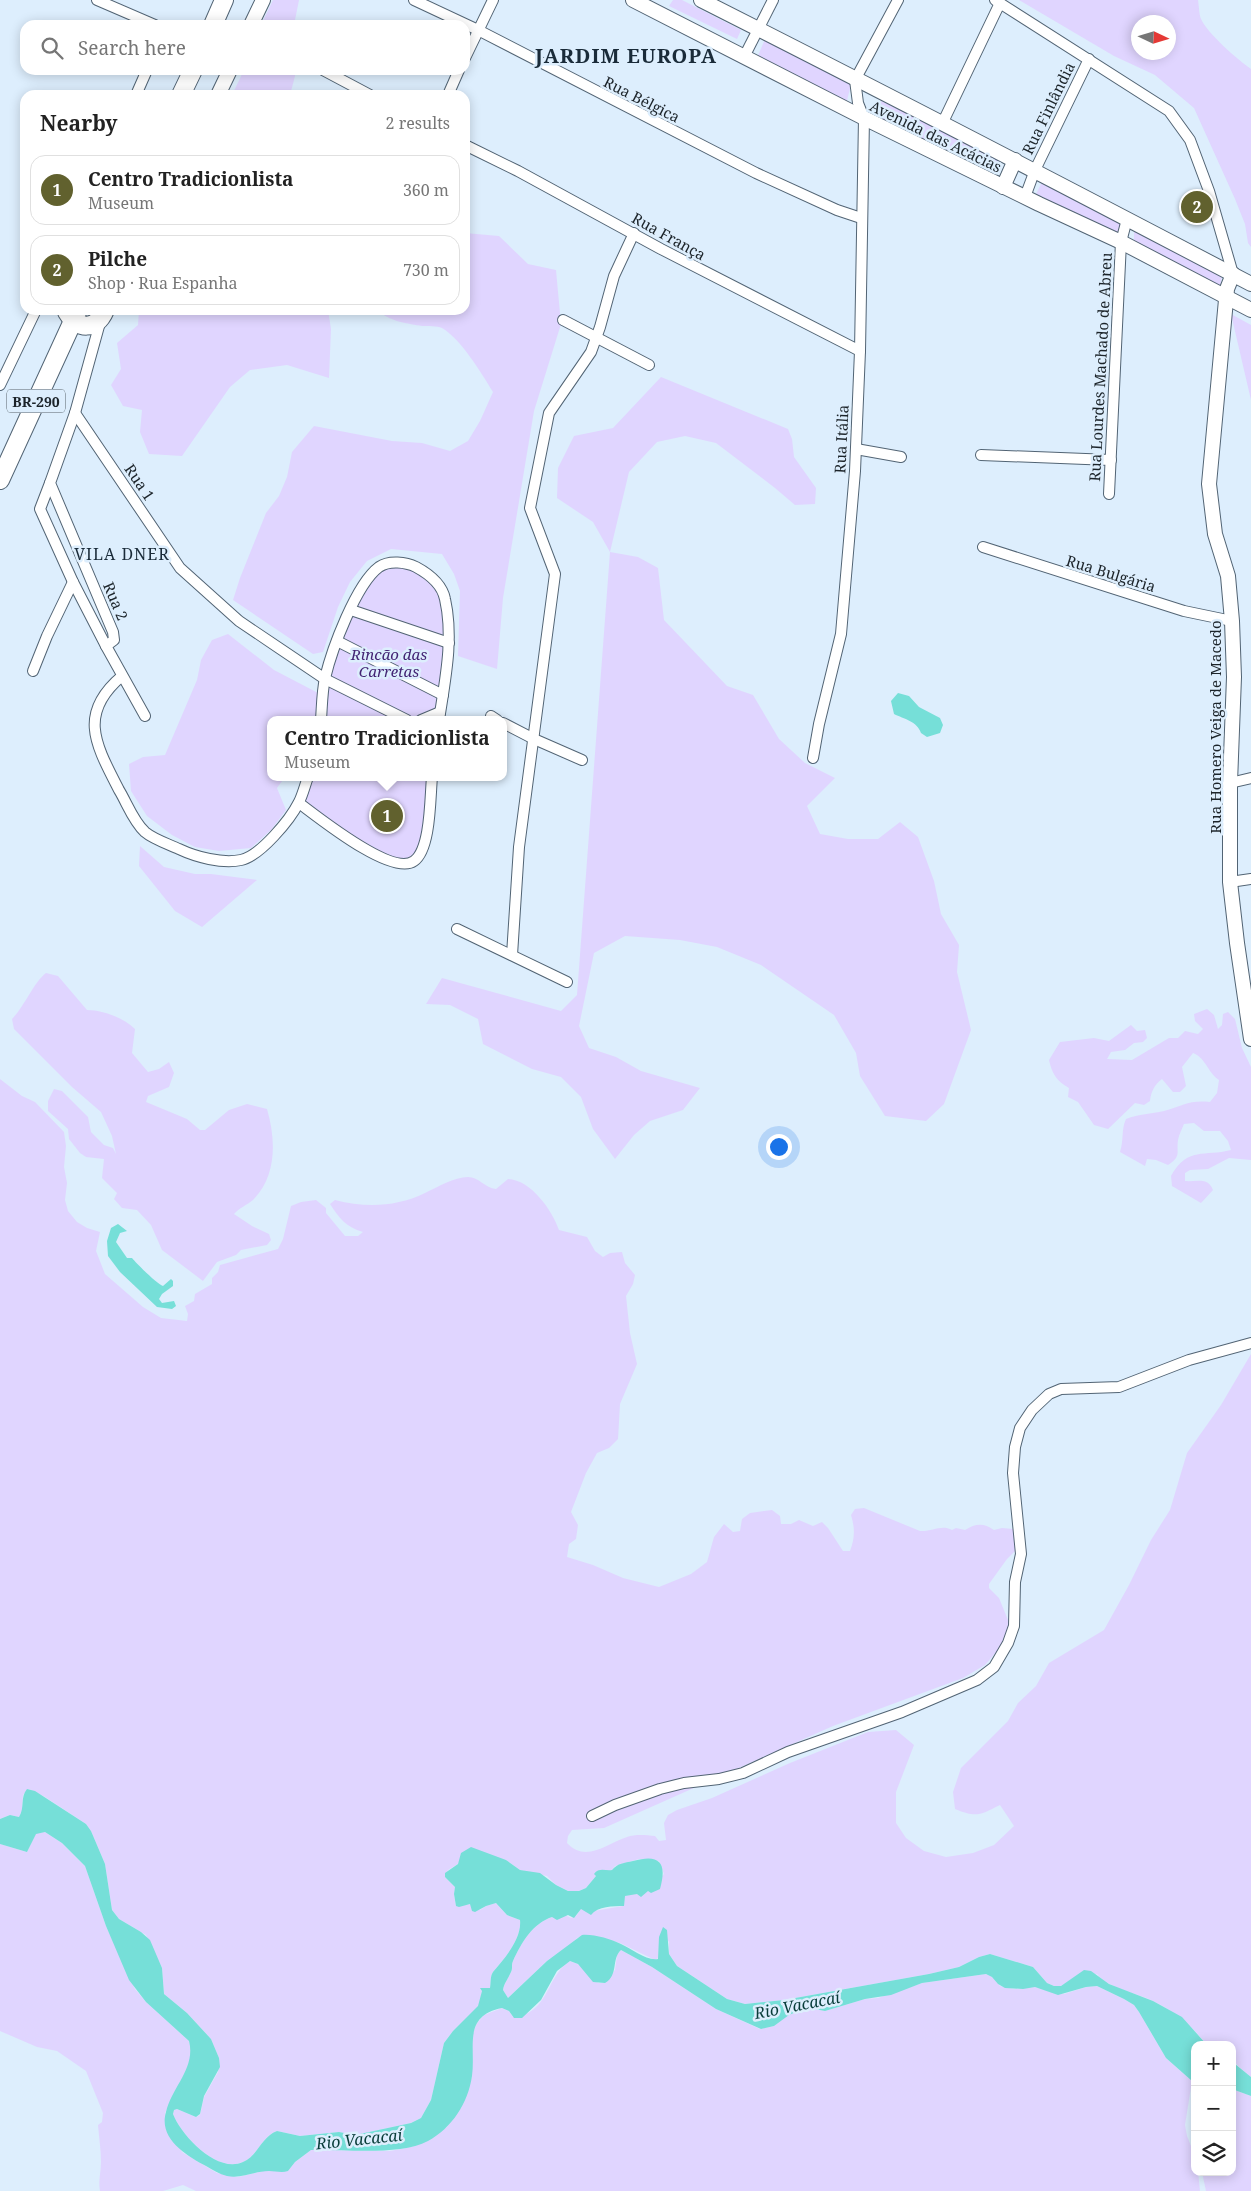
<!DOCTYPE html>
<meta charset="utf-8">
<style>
:root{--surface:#fff;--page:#f2f2f2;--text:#222;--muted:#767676;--line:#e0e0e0;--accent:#61612e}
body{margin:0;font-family:"Noto Serif",serif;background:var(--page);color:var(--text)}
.controls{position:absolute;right:15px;bottom:15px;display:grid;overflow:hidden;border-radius:10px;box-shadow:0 2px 12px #0003}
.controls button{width:45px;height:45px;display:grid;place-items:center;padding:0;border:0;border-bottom:1px solid var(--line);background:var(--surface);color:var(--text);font:25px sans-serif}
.compass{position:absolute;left:1131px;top:15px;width:45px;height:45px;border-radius:50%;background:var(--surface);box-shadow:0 2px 12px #0003;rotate:94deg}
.you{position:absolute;left:778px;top:1146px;width:18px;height:18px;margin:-12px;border:4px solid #fff;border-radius:50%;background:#1a73e8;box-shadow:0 0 0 8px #1a73e833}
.badge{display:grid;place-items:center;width:32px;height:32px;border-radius:50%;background:var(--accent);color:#fff;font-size:16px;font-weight:700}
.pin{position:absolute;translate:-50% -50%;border:2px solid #fff;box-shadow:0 1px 5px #0006}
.popup{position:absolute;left:267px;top:716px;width:240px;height:65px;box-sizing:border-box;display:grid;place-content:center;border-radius:10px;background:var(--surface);filter:drop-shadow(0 1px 4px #0005);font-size:16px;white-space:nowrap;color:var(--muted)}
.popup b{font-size:19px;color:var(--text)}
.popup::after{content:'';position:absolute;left:50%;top:100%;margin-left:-10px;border:10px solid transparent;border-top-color:var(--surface)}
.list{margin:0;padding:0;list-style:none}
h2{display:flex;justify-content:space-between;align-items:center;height:65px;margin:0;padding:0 20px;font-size:21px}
h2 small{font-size:16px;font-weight:400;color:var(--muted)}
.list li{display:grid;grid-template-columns:32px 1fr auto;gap:15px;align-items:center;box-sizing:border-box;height:70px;margin:0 10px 10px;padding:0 10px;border:1px solid var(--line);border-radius:15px}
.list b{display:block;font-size:19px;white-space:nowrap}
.list p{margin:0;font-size:16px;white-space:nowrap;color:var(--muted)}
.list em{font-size:16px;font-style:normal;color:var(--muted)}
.icon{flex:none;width:28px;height:28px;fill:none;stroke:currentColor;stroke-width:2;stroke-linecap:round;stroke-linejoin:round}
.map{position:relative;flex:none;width:1251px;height:2191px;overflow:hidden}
.search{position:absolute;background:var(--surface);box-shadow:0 2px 12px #0003;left:20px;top:20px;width:450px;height:55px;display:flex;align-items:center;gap:12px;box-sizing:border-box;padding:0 18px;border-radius:15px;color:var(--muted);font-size:19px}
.panel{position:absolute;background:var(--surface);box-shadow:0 2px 12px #0003;left:20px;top:90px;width:450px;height:225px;border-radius:15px}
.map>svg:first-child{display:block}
.green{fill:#e0d5ff;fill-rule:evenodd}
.water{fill:#76dfd8}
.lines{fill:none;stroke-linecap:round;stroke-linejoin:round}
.minor-casing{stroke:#526474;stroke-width:12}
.tertiary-casing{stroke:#526474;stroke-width:16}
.trunk-casing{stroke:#526474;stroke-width:20}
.minor{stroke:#fff;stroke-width:10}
.tertiary{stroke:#fff;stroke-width:14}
.trunk{stroke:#fff;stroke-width:18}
.labels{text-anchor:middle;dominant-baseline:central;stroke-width:5;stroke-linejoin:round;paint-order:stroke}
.shield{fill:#ddeefd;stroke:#566169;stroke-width:1}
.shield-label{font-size:14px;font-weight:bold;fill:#1c242a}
.street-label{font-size:15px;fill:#1c242a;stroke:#ddeefd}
.park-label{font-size:15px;font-style:italic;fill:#432574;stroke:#ddeefd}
.neighbourhood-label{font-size:16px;letter-spacing:1px;fill:#1a2b39;stroke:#ddeefd}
.water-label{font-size:16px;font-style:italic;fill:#083c39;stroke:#ddeefd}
.district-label{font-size:20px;font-weight:bold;letter-spacing:1px;fill:#1a2b39;stroke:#ddeefd}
</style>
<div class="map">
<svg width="1251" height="2191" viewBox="0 0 1251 2191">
<rect width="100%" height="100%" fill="#ddeefd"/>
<g class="green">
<path d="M273 0H299L294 25H261Z"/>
<path d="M673 0H682L741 30 737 39 669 6Z"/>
<path d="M1019 0H1198C1199 6 1199 14 1201 19 1207 33 1238 60 1251 69V247L1248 243 1245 224 1235 199 1194 108 1155 75 1114 56ZM1138 22H1168V52H1138Z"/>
<path d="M765 39 851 85 846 104 757 58Z"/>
<path d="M244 70H294L295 76 290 95H232Z"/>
<path d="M881 101 1001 158 995 172 874 116Z"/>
<path d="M1043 180 1124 220 1117 234 1036 194Z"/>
<path d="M1134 227 1222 274 1220 288 1134 244Z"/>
<path d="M465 233 499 236 528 264 556 270 561 324 534 411 503 598 497 669 458 656 460 591 454 574 442 554 391 549 367 561 350 582 338 607 323 652 313 654 233 600 240 578 266 513 279 496 287 477 292 452 314 426 392 441 422 443 450 451 468 441 480 421 493 392C482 374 461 339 442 328 437 326 428 326 422 326 410 324 386 321 379 310H465Z"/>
<path d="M139 310H328L331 329 329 378 287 365 250 370 230 387 182 456 149 454 140 432 142 410 123 406 111 385 121 369 117 343 138 325Z"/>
<path d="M1231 314 1251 325V400Z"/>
<path d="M661 377 788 429 792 439 794 457 816 488 815 504 795 505 775 488 716 443 685 436 657 442 629 472 610 552 638 557 658 568 664 620 727 686 753 695 779 739 805 763 835 778 807 806 820 834 848 839H878L900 822 918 837 934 881 941 914 959 945 957 972 971 1030 944 1104 926 1121 885 1116 860 1076 856 1053 834 1015 761 965 717 947 680 940 625 936 594 953 579 1026 589 1048 616 1057 641 1071 700 1088 683 1110 650 1121 634 1135 615 1159 593 1129 581 1097 561 1077 532 1069 483 1044 478 1019 450 1005 426 1004 442 978 561 1011 577 995 610 552 593 522 557 498 558 468 574 436 613 428Z"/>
<path d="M413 565 445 597 449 643 439 720H321L325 679 359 590 380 566Z"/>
<path d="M228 634 274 670 320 694 316 720H271V777H285L277 788 286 810 271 830 251 848 219 851 195 847 172 835 147 816 131 791 129 764 143 757 165 755 197 680 201 660 212 640Z"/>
<path d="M308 777H432L428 824 414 861 386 860 299 803Z"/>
<path d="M140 846 164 867 195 874H211L257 880 202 927 175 911 139 866Z"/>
<path d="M46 973 58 976 87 1010C103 1010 124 1018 135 1029L132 1053 148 1072 159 1069 169 1062 174 1073 169 1087 148 1096 146 1102 187 1119 200 1130H205L229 1110 247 1104 267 1109C276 1140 277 1176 253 1200 247 1205 239 1208 234 1214L252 1226 269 1234 271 1240 267 1245 241 1250 236 1255 217 1262 203 1281 162 1250 151 1225 137 1210 122 1208 114 1199 117 1193 102 1178 104 1159 86 1157 80 1153 69 1139 68 1129 48 1111V1101L54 1089 62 1091 88 1117 91 1132 104 1145 113 1148 116 1154 112 1136 101 1112 72 1087 14 1029 12 1019C24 1007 34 982 46 973Z"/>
<path d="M1207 1009 1214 1015 1218 1029 1222 1025 1223 1014 1228 1012 1235 1019 1242 1048 1251 1067V1160L1229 1158 1208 1169 1190 1170 1185 1173V1181C1197 1182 1208 1177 1213 1190L1201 1203 1172 1186 1171 1176C1188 1146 1204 1157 1231 1150L1228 1141 1220 1131H1204L1194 1123 1184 1124C1182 1129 1179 1134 1178 1140 1176 1153 1182 1156 1168 1165L1156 1160 1147 1159 1145 1166 1120 1152C1124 1140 1121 1130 1126 1119 1139 1114 1151 1114 1164 1111 1184 1106 1188 1100 1210 1102L1217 1093 1219 1080C1208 1073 1206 1058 1193 1053L1182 1067 1186 1086 1180 1092H1173L1162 1079C1154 1085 1151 1092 1150 1101L1144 1105 1135 1103 1108 1129 1094 1125 1078 1102 1068 1097 1069 1088C1056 1081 1052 1073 1049 1060L1060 1042 1094 1038 1109 1041 1131 1025 1137 1031 1145 1030 1147 1038 1143 1042 1134 1043 1125 1050 1111 1052 1107 1059 1132 1060 1169 1038H1178L1185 1031 1198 1034 1203 1029 1195 1021 1194 1014Z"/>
<path d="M0 1079 22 1096 35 1102 64 1132 66 1146 64 1167 67 1183 65 1200 68 1211 77 1222 87 1228 100 1232 96 1251 105 1274 143 1307 161 1318 187 1321 188 1314 185 1306 194 1301 195 1294 212 1284V1278L218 1272 220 1265 278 1249 283 1239 291 1206 301 1202 316 1200 326 1208V1213L345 1236H358L363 1232C346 1227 339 1218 330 1204L335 1200C366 1208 396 1207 425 1193 438 1187 454 1177 468 1177 479 1177 485 1188 496 1189L508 1179C531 1180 552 1210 559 1230L587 1237 595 1251 603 1257 610 1253 622 1252 625 1263 635 1275 633 1284 626 1296 630 1333 637 1364 620 1404 618 1439 609 1448 597 1453 586 1473 571 1512 578 1525 576 1539 569 1544 567 1557 593 1565 623 1578 659 1587 691 1574 707 1562 714 1537 724 1524 733 1532 740 1531 742 1519 750 1513 772 1510 780 1516 781 1524H791L799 1520 813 1526 822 1522 828 1528 843 1551H850C855 1538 855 1528 851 1515L855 1509 864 1508 920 1531C932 1532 941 1524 952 1530L956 1528 965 1530C976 1523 984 1523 994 1530L1002 1528 1013 1529 1016 1535 1018 1548 1007 1559 989 1584V1588L999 1598 1010 1625 1003 1644 985 1665 963 1678 833 1726 604 1828 572 1830 568 1836 567 1843C586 1863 606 1844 627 1837 635 1834 646 1835 655 1836L659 1841 666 1840 664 1823 668 1815 677 1810 712 1798 790 1763 868 1732 896 1730 914 1745 896 1792V1823L906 1838 924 1851 946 1857 973 1853 994 1845 1014 1826 1000 1805C980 1815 977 1818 955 1809L953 1792 961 1768 1008 1721 1018 1703 1036 1686 1049 1663 1104 1630 1129 1585 1151 1540 1170 1510 1187 1453 1221 1405 1251 1354V2077C1237 2065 1232 2064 1232 2045H1207C1191 2025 1176 2012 1153 2001 1137 1993 1107 1988 1097 1974L1068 1982 1061 1986H1054L1047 1983 1033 1967 990 1954 979 1957 959 1967 929 1974 784 2000 745 2004 727 1999 677 1966 669 1954V1941L659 1946 660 1957 655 1960 620 1943 586 1935 577 1938 572 1944 547 1961 508 1998 503 1990C504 1983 508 1979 511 1972 513 1968 511 1965 513 1961 521 1943 533 1923 552 1917L557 1919 565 1915 571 1918 576 1916 581 1909 594 1911 623 1906 624 1896 648 1891 664 1874 659 1861 639 1859 615 1866 612 1870 596 1876 586 1888 579 1891H568L556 1885 547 1876 520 1870 506 1860 461 1857 458 1864 448 1870 445 1877 455 1887 454 1895 456 1906 470 1904 480 1910 486 1906 496 1903 507 1915 520 1920C522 1939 504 1959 493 1972 490 1976 491 1983 490 1988H481L482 1991 479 2006 453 2031 444 2043 431 2100 421 2118 411 2123 355 2135 339 2132 300 2136 277 2131C261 2137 258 2156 243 2162 217 2174 181 2135 173 2114L174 2110 177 2109 196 2117 200 2115 204 2097 218 2072 219 2058 211 2039 187 2013 164 1994 162 1968 146 1935 119 1919 112 1910 105 1864 91 1831 86 1824 45 1797 29 1789 23 1795 22 1811 19 1817 10 1815 0 1819Z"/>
<path d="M45 1832 62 1843 85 1866 106 1926 135 1989 146 2002 189 2041 191 2050 190 2062 165 2113 182 2152 217 2173 238 2177 263 2171H288L295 2162 311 2150 390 2151 401 2149 415 2146 447 2127 472 2077 471 2037 477 2023 484 2015 502 2008 509 2011 513 2017C517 2016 524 2015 528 2013 549 2002 550 1973 570 1961L578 1964 598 1983H605L615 1970 617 1955 621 1950 652 1967 716 2009 760 2029 774 2026 788 2015 803 2009 809 2008 825 2011 865 1999 878 1998 922 1983 986 1974 992 1977 1000 1986 1014 1989 1035 1987 1064 1994 1086 1987 1097 1986 1124 1999 1134 2005 1139 2012 1166 2058 1192 2081 1185 2125 1187 2136 1195 2156V2172H1198L1200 2191H196L183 2185 163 2191H100C98 2180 101 2173 101 2162 101 2150 99 2138 98 2125L102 2122 103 2113 86 2071 57 2051 37 2047 0 2031V1844L27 1852 36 1833Z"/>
<path d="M1232 2089 1251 2096V2191H1206L1202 2172H1232Z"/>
</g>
<g class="water">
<path d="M898 693 909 696 919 707 940 718 943 725 940 733 927 737 921 733C917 721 904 719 894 714L891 701Z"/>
<path d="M118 1224 127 1231 120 1233 116 1242 127 1258H132C137 1264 157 1284 163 1286L171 1279 173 1281V1286L162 1294 159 1299 162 1303 174 1301 176 1306 172 1309 157 1307 120 1272 108 1256 107 1241 111 1228Z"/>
<path d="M27 1789 35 1791 86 1824 91 1831 105 1864 112 1910 119 1919 141 1932 150 1940 162 1968 164 1994 187 2013 211 2039 219 2058 220 2067 204 2096 200 2114 196 2117 177 2109 174 2110 173 2114C181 2135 217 2174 243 2162 258 2156 261 2137 277 2131L300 2136 339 2132 355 2135 411 2123 421 2118 431 2100 444 2043 453 2031 478 2006 482 1991 480 1988H490C491 1983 490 1976 493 1972 504 1959 522 1939 520 1920L507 1915 496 1903 486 1906 475 1912 472 1911 470 1904 459 1907 456 1906 454 1894 455 1887 445 1877V1873L458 1864 461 1853 471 1847 506 1860 520 1870 540 1873 556 1885 568 1891H579L586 1888 596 1876 594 1874C599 1867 605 1871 612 1870 618 1863 624 1863 633 1861 661 1853 667 1864 660 1889L651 1893 648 1891 641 1897 637 1894 625 1896 624 1906C613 1906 598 1906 591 1915L581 1909 574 1918 568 1915 557 1920 552 1917C533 1923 521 1943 513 1961 511 1965 513 1968 511 1972 508 1979 504 1983 503 1990L508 1998 547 1961 582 1935C594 1934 610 1939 621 1944 632 1949 646 1961 658 1959L659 1937 663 1927 667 1930 669 1954 677 1966 727 1999 745 2004 784 2000 929 1974 959 1967 979 1957 990 1954 1033 1967 1047 1983 1054 1986H1061L1084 1970 1091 1971 1109 1984 1153 2001 1182 2017 1207 2045H1195V2081H1192L1166 2058 1139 2012 1134 2005 1124 1999 1097 1986 1086 1987 1058 1995 1035 1987 1023 1989 1005 1988 998 1984 992 1977 986 1974 922 1983 891 1995 865 1999 825 2011 809 2008 803 2009 789 2015 774 2026 761 2029 716 2009 652 1967 621 1950C611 1959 619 1975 605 1983L593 1982 578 1964 570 1961 557 1971 541 2000 522 2018H514L509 2011 502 2008C462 2016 476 2047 472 2076 468 2103 452 2128 428 2141 400 2156 344 2149 311 2150L295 2162 288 2171C282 2173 275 2171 269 2171 254 2171 242 2179 227 2176 219 2174 213 2170 206 2166 187 2156 158 2139 166 2112 172 2087 196 2068 189 2041L146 2002 129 1980 106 1926 85 1866 62 1843 45 1832 36 1834 27 1852 0 1844V1819L10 1815 19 1817C25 1808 20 1797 27 1789Z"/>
<path d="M1232 2058 1235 2064 1251 2077V2096L1232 2089Z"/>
</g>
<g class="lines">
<g class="minor-casing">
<g id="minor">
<path d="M97 0 155 25"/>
<path d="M414 0 478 30 756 173 837 210 861 218"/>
<path d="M995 0 1169 111 1190 140 1209 191 1233 274"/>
<path d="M744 57 773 0"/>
<path d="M465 58 493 0"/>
<path d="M323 70 370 95"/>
<path d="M136 95 147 70"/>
<path d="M448 95 459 70"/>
<path d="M942 124 1000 3"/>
<path d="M465 145 518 171 661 249 860 351"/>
<path d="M1025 197 1035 170 1089 59"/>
<path d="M101 319 75 413 50 483 113 632 114 640 106 646 145 716"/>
<path d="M563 320 649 365"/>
<path d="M0 385 36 310"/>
<path d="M75 413 180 568 239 621 279 648 325 679 407 720"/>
<path d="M856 449 901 457"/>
<path d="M981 455 1111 460"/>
<path d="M50 483 40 509 73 582 106 646"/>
<path d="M1109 494 1121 242 1127 219"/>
<path d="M983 547 1184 611 1232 621"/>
<path d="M351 610 449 643"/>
<path d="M337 641 443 695"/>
<path d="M33 671 47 636 73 582"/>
<path d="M122 676C77 714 96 745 119 790 127 803 133 821 145 832 153 839 168 844 179 849 196 857 222 864 241 860 260 856 290 820 299 802 303 794 305 785 308 777"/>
<path d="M491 716 497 720"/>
<path d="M321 720C322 706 322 692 325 678 332 649 356 584 379 567 389 560 406 562 416 567 429 574 442 584 445 599 454 639 445 680 439 720"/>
<path d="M421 720 440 712"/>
<path d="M503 723 534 739 582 760"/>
<path d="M813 758 819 724 841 634 855 471 860 351 864 118 858 103 855 80 898 0"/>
<path d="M1230 783 1251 778"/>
<path d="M299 803C318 817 392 877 414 861 431 849 430 797 432 777"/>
<path d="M1230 882 1251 879"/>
<path d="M457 929 567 982"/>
<path d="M512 955 519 847 555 574 530 508 549 413 591 352 600 327 614 276 634 233"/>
<path d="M592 1816 615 1805 660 1789 684 1783 719 1779 743 1773 788 1752 902 1712 977 1680 994 1667 1008 1643 1014 1626 1015 1582 1021 1554 1013 1473 1015 1447 1020 1428 1032 1410 1049 1394 1061 1389 1119 1387 1189 1360 1251 1343"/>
</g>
</g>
<g class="tertiary-casing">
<g id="tertiary">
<path d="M633 0 864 118 1039 204 1121 242 1251 310"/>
<path d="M701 0C885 93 1068 188 1251 284"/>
<path d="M251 25 263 0"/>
<path d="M218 95 230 70"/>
<path d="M1003 187 1015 160"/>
<path d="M1233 274 1227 289 1209 484 1215 534 1228 576 1232 621 1234 677 1230 783V882L1237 943 1251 1039"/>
</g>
</g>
<g class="trunk-casing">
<g id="trunk">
<path d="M213 25 224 0"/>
<path d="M181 95 193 70"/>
<path d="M67 312C78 330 96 331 105 310"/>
<path d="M0 480 78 310"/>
</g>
</g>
<use href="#minor" class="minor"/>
<use href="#tertiary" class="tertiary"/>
<use href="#trunk" class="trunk"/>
</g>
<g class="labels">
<rect class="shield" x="7" y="389.5" width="58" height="23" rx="4"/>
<g class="shield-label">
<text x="36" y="401">BR-290</text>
</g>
<g class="street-label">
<text transform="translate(642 99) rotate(27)">Rua Bélgica</text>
<text transform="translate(1048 108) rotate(-64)">Rua Finlândia</text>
<text transform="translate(936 136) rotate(26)">Avenida das Acácias</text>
<text transform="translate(669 236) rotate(29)">Rua França</text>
<text transform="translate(1100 367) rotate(-87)">Rua Lourdes Machado de Abreu</text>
<text transform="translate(841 439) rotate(-87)">Rua Itália</text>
<text transform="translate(140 482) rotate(56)">Rua 1</text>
<text transform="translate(1111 573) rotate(17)">Rua Bulgária</text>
<text transform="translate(116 601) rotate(67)">Rua 2</text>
<text transform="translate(1215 727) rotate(-90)">Rua Homero Veiga de Macedo</text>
</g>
<g class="park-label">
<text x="389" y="654">Rincão das<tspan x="389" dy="17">Carretas</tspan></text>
</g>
<g class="neighbourhood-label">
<text x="122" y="554">VILA DNER</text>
</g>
<g class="water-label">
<text transform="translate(797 2005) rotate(-11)">Rio Vacacaí</text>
<text transform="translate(359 2139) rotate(-6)">Rio Vacacaí</text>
</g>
<g class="district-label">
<text x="626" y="55">JARDIM EUROPA</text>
</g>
</g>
</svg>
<div class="controls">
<button>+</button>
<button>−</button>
<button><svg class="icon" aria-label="layers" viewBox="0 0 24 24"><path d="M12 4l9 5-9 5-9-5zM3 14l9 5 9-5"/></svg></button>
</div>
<svg class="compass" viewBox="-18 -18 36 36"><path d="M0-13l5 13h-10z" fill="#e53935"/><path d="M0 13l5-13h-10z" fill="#767676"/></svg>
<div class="you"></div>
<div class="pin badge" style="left:387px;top:816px">1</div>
<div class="popup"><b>Centro Tradicionlista</b>Museum</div>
<div class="pin badge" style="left:1197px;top:207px">2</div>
<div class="search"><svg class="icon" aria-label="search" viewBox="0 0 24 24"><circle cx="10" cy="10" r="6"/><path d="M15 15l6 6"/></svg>Search here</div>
<section class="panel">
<h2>Nearby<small>2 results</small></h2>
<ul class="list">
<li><span class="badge">1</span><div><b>Centro Tradicionlista</b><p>Museum</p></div><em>360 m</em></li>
<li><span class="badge">2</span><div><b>Pilche</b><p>Shop · Rua Espanha</p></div><em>730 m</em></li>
</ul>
</section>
</div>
